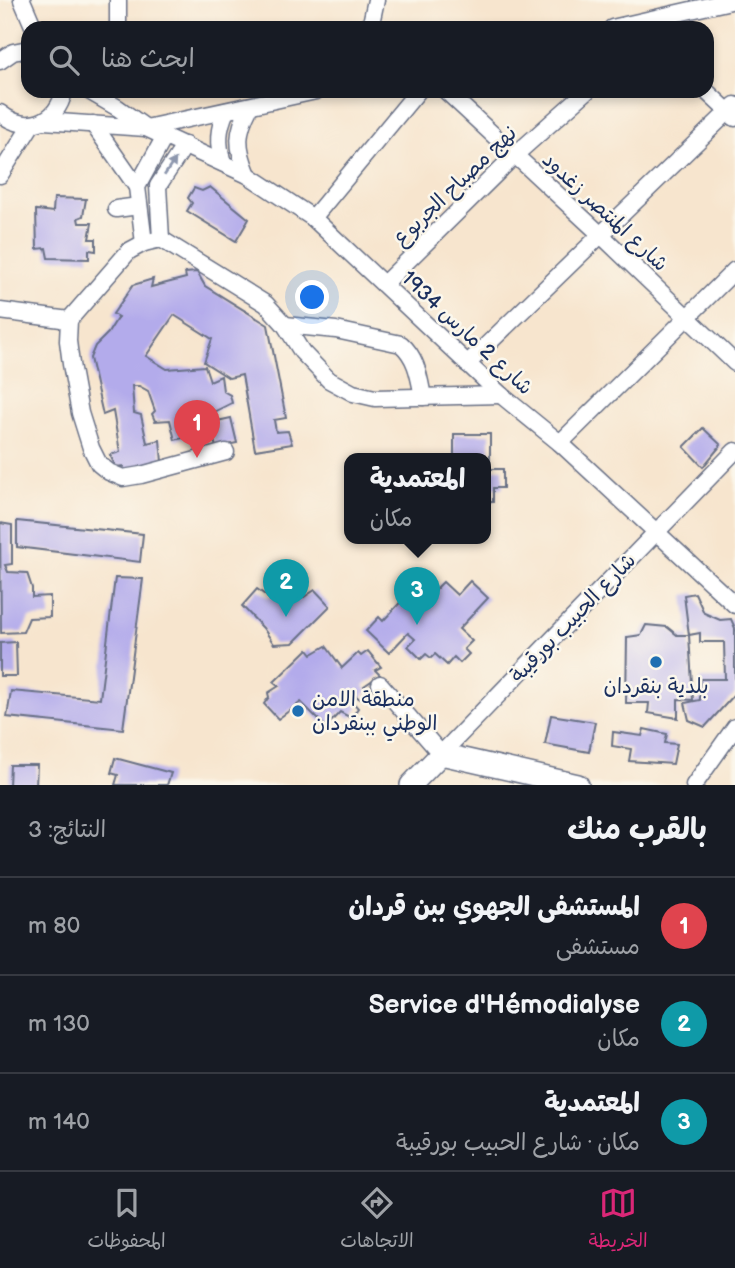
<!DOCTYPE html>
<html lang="ar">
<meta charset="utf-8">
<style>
:root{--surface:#171b24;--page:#20242c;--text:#f1f3f6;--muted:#9ea1a6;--line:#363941;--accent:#db2777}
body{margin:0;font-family:"Balsamiq Sans","Playpen Sans Arabic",sans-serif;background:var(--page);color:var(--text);direction:rtl}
.you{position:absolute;left:313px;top:298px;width:24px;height:24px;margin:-18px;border:5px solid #fff;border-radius:50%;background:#1a73e8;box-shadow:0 0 0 10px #1a73e833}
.badge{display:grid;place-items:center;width:46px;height:46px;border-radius:50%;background:var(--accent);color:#fff;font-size:23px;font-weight:700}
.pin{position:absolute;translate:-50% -58px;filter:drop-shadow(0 2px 4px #0008)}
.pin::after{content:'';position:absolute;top:37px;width:24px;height:21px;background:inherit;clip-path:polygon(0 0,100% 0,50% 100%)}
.popup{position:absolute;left:344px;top:453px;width:147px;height:91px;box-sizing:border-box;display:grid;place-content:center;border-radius:14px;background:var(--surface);filter:drop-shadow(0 2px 5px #0005);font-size:23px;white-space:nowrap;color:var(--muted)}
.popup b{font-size:26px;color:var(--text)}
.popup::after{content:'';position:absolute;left:50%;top:100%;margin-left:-14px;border:14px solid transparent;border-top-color:var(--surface)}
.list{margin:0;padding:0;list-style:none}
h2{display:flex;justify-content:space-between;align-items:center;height:91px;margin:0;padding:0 28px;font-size:30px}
h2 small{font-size:23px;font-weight:400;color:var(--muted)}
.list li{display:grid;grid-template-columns:46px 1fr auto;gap:21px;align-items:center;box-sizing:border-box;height:98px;padding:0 28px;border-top:2px solid var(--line)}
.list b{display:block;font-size:26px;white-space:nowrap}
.list p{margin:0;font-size:23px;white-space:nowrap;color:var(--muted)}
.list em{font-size:23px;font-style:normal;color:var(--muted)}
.icon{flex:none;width:38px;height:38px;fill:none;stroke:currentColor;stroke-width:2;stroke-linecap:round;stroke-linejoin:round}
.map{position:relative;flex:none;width:735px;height:785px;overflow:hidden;direction:ltr}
.search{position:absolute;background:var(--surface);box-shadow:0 4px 10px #0003;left:21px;right:21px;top:21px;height:77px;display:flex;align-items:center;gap:18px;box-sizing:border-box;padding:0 24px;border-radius:21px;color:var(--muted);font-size:26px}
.sheet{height:385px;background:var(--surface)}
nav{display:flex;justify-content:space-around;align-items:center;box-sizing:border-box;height:98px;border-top:2px solid var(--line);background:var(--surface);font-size:19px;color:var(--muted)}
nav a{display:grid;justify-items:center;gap:4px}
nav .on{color:var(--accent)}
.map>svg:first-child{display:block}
.building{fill:#b3abeb}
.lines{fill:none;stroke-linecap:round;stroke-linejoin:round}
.minor-casing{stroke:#686f85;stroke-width:19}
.major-casing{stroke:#686f85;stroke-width:24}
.minor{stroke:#fff;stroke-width:16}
.major{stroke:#fff;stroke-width:21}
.oneway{fill:#8d97ae}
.poi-dot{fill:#1f6fb2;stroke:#fbf7ec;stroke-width:2.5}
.labels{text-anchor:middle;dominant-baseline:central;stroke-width:5;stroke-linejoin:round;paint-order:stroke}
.street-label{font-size:21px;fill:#1b2f5e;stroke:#fbf7ec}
.poi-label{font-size:21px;fill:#1b2f5e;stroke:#fbf7ec}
</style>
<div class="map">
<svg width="735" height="785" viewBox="0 0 735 785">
<rect width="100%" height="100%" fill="#fbf7ec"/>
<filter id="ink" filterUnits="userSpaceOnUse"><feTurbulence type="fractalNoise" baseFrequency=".0143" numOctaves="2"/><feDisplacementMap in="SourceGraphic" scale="14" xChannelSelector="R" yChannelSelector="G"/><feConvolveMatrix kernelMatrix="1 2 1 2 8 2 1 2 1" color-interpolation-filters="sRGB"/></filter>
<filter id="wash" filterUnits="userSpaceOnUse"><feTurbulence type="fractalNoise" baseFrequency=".00686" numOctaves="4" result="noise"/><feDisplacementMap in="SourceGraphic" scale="28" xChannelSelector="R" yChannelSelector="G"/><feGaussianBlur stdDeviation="1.57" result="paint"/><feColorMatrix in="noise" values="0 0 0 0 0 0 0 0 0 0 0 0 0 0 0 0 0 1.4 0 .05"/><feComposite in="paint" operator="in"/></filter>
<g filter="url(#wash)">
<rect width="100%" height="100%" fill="#f7e5ce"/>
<g id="blocks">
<g class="building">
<path d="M210 187 249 219 236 241 187 211 192 203 188 198 194 188 202 191Z"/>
<path d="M54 198 86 199 83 216 78 218 79 223H92L89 239H96V251L89 250V259L48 258 46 248 37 249 36 210 53 212Z"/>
<path d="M197 272 205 286 268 325 286 418 274 420 276 432 288 431 292 444 255 450 242 375 229 378 204 362 212 339 174 315 146 356 167 369 205 366 210 381 221 376 223 391 230 395 232 403 214 412 213 422 231 418 237 443 216 447 211 430 175 440 170 420 155 421 152 414 155 411 148 391 139 386H132L134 413 141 415 147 443 160 440 162 462 125 471 123 466 116 467 110 455 120 452 113 411 103 415 90 358 95 346 108 333 118 317 113 314 133 285 153 279 151 287 186 278 185 273Z"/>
<path d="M703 428 721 445 703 467 684 447Z"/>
<path d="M454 434H490V469H503V488H493V502H485V459H454Z"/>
<path d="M17 521 143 534 140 562 17 547Z"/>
<path d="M0 523 12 525V564L5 565 8 572 27 573 32 588V597L50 596V617L29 618 23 632 1 633Z"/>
<path d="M115 578 143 579 123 729 7 717 11 691 100 699Z"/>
<path d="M421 580 433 592 443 582 457 595 470 581 488 598 459 629 472 641 464 649 469 654 460 663 454 657 447 665 435 654 431 658 426 654 421 659 408 646 415 639 408 633 389 653 366 631 379 617 383 621Z"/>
<path d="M257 589 268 597 289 589 304 597 315 590 330 606 293 643 274 644 263 628 242 606Z"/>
<path d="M695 593 704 613 720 620 731 619 735 628V694L705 727 689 720 685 703 700 700V679H725L724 642H700V633L689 635 684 595Z"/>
<path d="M646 625 667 627 677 635H689L693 700 678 699V718L648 713 649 703H626L627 637 641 635Z"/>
<path d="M16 642 17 676H0V643Z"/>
<path d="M326 646 342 668 358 653 361 656 368 651 381 667 375 670 380 675 364 686 367 691 360 699 356 696 351 700 358 708 351 718 340 712 326 727 301 702 278 719 264 704 269 697 268 693 279 686 274 682 308 649 312 654Z"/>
<path d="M551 715 595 722 589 752 545 744Z"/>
<path d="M644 729 667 734 665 743 677 744 673 764 629 761 631 749 612 746 613 732 642 736Z"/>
<path d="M115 758 171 773 167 785H115L118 775 111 773Z"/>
<path d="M10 765H37L36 785H9Z"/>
</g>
</g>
</g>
<g filter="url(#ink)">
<use href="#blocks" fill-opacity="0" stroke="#686f85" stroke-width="2"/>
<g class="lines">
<g class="minor-casing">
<g id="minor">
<path d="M22 0 34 28"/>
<path d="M118 28V0"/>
<path d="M370 28 376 0"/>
<path d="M612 28 735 0"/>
<path d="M0 61 13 52 28 49"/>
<path d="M89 91 118 108 146 128 248 175 313 218 501 395 560 443 735 605"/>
<path d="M446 91 600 234 735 363"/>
<path d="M706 91 735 118"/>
<path d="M0 113C26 134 57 124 64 91"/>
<path d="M44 121 146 128 316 91"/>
<path d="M93 124 137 187"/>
<path d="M223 163C217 143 218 129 226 111"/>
<path d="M0 175 32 124"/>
<path d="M248 175C236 146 236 133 250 106"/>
<path d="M116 209 139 206"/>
<path d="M313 218 418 91"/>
<path d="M161 239 158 186 185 145"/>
<path d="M144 243 137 187 165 136"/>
<path d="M384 284 515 155 587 91"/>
<path d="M0 311 69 320 129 251 144 243 161 239 266 304 285 325 302 352 329 380 353 393 375 398 501 395"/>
<path d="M69 320 68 341 71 364 80 413 91 448 99 464 109 472 123 478 141 475 226 452"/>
<path d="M285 325 336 330 401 344C417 358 419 377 423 397"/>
<path d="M467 364 735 105"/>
<path d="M560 443 735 270"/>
<path d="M380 684 441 754 735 451"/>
<path d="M694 785 735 727"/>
</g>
</g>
<g class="major-casing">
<path id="major" d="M411 785 441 754 578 785"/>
</g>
<use href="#minor" class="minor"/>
<use href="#major" class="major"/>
</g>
<defs><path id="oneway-solid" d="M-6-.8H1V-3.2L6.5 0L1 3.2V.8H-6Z" transform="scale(1.75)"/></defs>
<use class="oneway" href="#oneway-solid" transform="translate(170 167) rotate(-56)"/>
</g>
<g class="poi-dot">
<circle cx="656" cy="662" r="7"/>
<circle cx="298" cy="711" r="7"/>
</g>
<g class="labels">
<g class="street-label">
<text transform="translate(455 186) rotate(-44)">نهج مصباح الجربوع</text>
<text transform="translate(605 212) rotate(43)">شارع المنتصر زغدود</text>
<text transform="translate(467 333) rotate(43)">شارع 2 مارس 1934</text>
<text transform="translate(573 618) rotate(-46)">شارع الحبيب بورقيبة</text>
</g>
<g class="poi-label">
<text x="656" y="686">بلدية بنقردان</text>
<text x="312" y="699" text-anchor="start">منطقة الامن<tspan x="312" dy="24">الوطني ببنقردان</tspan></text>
</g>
</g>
</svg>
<div class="you"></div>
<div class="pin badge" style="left:197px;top:458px;background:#e0444e">1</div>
<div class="pin badge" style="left:286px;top:617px;background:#0f9aa8">2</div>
<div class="pin badge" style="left:417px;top:625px;background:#0f9aa8">3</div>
<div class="popup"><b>المعتمدية</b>مكان</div>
<div class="search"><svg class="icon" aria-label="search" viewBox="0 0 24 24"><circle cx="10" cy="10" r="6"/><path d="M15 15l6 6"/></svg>ابحث هنا</div>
</div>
<section class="sheet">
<h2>بالقرب منك<small>النتائج: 3</small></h2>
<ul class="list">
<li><span class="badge" style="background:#e0444e">1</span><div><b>المستشفى الجهوي ببن قردان</b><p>مستشفى</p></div><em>80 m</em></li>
<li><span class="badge" style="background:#0f9aa8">2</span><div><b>Service d'Hémodialyse</b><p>مكان</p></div><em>130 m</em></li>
<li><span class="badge" style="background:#0f9aa8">3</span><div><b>المعتمدية</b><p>مكان · شارع الحبيب بورقيبة</p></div><em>140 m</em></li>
</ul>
</section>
<nav>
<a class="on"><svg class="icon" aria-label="map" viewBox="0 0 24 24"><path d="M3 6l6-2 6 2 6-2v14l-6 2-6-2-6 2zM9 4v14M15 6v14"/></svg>الخريطة</a>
<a><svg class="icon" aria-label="directions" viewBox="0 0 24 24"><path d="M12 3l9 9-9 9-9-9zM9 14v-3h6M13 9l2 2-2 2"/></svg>الاتجاهات</a>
<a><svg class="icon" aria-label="saved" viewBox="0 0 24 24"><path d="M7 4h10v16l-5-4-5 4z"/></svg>المحفوظات</a>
</nav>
